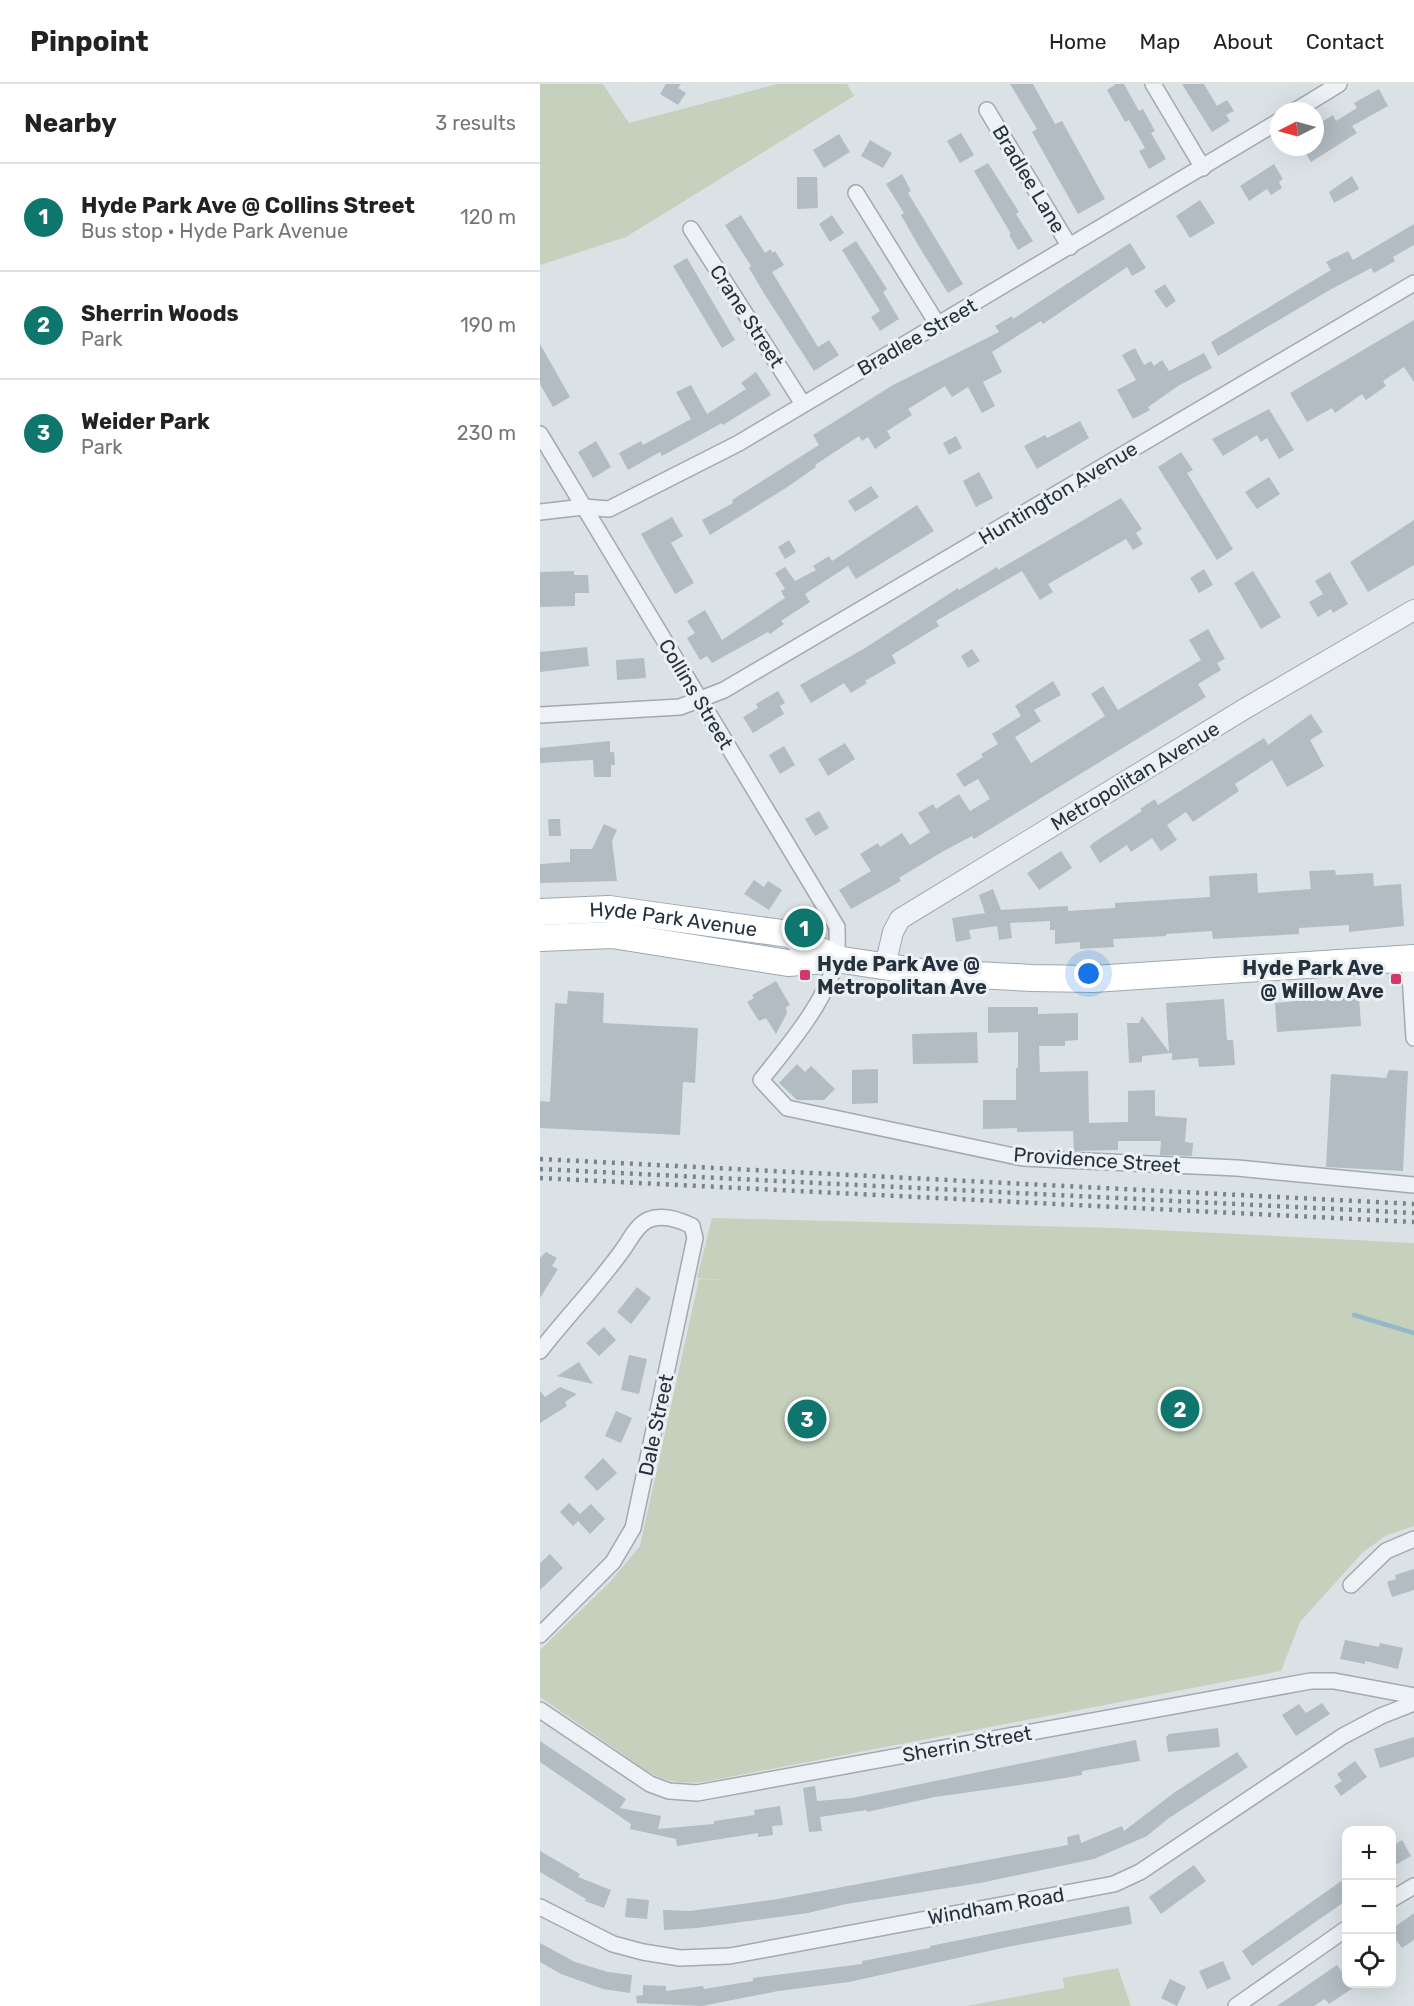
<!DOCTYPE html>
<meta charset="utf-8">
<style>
:root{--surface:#fff;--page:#f6f6f6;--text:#222;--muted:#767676;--line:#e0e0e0;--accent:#0f766e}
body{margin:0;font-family:Rubik,sans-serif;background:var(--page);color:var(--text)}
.controls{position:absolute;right:18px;bottom:18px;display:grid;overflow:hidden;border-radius:12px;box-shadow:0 6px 24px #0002}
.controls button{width:54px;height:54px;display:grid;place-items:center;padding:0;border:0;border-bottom:2px solid var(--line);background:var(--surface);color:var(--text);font:30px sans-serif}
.compass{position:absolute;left:730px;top:18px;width:54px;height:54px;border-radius:50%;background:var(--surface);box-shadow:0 6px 24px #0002;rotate:264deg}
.you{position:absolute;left:549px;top:890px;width:21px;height:21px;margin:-15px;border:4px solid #fff;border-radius:50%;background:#1a73e8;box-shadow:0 0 0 9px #1a73e833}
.badge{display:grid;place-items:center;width:39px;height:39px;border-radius:50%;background:var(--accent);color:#fff;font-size:20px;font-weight:700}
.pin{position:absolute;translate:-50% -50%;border:3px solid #fff;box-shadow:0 2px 6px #0006}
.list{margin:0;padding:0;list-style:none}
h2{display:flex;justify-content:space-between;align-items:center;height:78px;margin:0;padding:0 24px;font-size:26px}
h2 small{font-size:20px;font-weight:400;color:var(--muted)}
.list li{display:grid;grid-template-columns:39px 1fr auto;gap:18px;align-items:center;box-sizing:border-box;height:108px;padding:0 24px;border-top:2px solid var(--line)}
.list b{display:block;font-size:22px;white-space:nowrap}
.list p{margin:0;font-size:20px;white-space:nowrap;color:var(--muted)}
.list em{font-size:20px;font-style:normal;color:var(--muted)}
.icon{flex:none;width:33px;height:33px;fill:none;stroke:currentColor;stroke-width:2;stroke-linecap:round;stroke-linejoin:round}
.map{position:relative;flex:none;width:874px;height:1922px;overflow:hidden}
header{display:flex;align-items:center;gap:36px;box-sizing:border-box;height:84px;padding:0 30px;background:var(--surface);border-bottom:2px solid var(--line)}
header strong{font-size:28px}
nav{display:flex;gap:33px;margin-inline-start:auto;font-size:21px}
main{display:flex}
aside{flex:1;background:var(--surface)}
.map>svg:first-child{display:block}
.green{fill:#c5d1bc}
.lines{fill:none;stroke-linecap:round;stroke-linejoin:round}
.stream{stroke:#94b7c9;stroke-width:4.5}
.building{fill:#b2bcc3}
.minor-casing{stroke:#a1aab0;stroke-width:18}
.tertiary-casing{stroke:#a1aab0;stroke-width:22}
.primary-casing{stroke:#9aa8b2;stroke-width:28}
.minor{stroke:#eef1f5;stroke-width:15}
.tertiary{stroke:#eef1f5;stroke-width:20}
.primary{stroke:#fff;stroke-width:26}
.rail{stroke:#748490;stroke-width:4.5;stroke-dasharray:3 6;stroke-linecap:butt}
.poi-dot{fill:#d3386c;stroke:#eaf0f4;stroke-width:2}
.labels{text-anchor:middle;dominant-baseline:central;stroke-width:6;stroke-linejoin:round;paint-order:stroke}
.street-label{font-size:20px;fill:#25323d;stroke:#eaf0f4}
.poi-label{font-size:20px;font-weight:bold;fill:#25323d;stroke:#eaf0f4;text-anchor:start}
</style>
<header>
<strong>Pinpoint</strong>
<nav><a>Home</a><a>Map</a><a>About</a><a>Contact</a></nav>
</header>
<main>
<aside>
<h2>Nearby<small>3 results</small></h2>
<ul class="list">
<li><span class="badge">1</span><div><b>Hyde Park Ave @ Collins Street</b><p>Bus stop · Hyde Park Avenue</p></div><em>120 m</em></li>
<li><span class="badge">2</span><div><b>Sherrin Woods</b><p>Park</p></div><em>190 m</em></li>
<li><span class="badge">3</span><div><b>Weider Park</b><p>Park</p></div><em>230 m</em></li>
</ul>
</aside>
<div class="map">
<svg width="874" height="1922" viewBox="0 0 874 1922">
<rect width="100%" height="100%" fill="#dbe2e6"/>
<g class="green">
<path d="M0 0H63L89 39 237 0H307L314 12 86 153 0 181Z"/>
<path d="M172 1134 576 1144 874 1159V1442L845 1452 822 1469 760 1538 741 1587 163 1698C142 1700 125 1698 107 1687L0 1613V1566L71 1497 100 1462 159 1195 183 1196 157 1194Z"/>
<path d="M578 1884 591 1922H426L524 1904 523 1894Z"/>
</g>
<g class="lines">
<path class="stream" d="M814 1231 874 1249"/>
</g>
<g class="building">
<path d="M126 0H141L138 4 146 9 138 21 120 10Z"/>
<path d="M470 0H493L515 40 522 37 565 115 538 130 492 48 497 45Z"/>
<path d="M576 0H584L599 27 603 25 615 47 611 49 626 75 609 85 599 67 605 64 589 36 585 38 567 6Z"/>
<path d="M642 0H664L677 22 687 16 694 27 686 31 690 37 672 48Z"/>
<path d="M839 5 848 22 812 42 817 49 771 78 762 63H775V42L793 31 796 37 817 24 814 19Z"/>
<path d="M421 49 434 71 420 79 407 57Z"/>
<path d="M299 50 310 68 284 84 273 66Z"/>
<path d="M330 56 352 69 343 84 321 72Z"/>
<path d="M448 79 479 128 476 130 493 157 478 166 469 151 471 150 434 87Z"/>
<path d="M734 80 743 95 739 98 742 104 731 111 727 105 709 117 700 102Z"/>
<path d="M362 90 371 107 368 109 423 200 408 209 378 161 361 131 364 129 346 100Z"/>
<path d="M812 92 819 105 794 119 789 108Z"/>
<path d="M257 93H277L278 124 257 125Z"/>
<path d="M660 116 675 139 650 154 636 132Z"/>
<path d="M201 131 225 169 231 165 232 169 235 167 244 181 232 188 278 263 289 256 299 271 274 287 225 211 209 184 211 182 185 141Z"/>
<path d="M292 131 304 149 290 158 279 140Z"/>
<path d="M874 140V161L853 173 855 177 834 189 831 184 788 207 678 272 671 258 791 186 786 178 808 167 813 176Z"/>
<path d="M316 157 347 205 343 208 359 235 340 247 331 233 340 227 302 166Z"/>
<path d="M590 159 606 184 592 192 587 183 503 240 501 237 452 268 462 288 443 298 455 322 442 329 428 303 412 313 405 302 368 325 372 331 347 347 351 354 335 365 328 353 322 357 319 352 275 381 276 383 246 404 170 451 162 436 193 419 192 416 279 361 273 351 353 301 459 248 455 242 472 232 473 235Z"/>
<path d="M147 174 195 256 182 264 133 182Z"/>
<path d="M625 200 636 217 626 224 614 207Z"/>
<path d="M874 236V298L864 283 843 297 846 302 826 316 822 310 795 329 792 324 767 338 750 309Z"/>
<path d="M0 260 30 313 13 323 0 300Z"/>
<path d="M595 264 604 281 611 277 614 282 622 276 629 287 664 269 672 284 638 302 608 323 610 326 593 335 577 306 596 296 582 271Z"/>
<path d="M216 288 231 311 183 341 182 339 122 372 120 368 88 386 79 369 101 357 103 361 151 335 136 308 151 301 167 330 206 305 201 299Z"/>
<path d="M729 325 754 366 739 375 727 354 721 358 717 351 683 372 672 355Z"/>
<path d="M540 337 549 354 497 385 484 362 505 351 507 354Z"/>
<path d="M416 352 422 364 409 371 403 359Z"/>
<path d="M56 357 71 383 53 394 38 368Z"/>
<path d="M641 368 653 386 647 389 693 465 677 476 618 383Z"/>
<path d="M439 388 453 414 436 423 423 397Z"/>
<path d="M729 393 740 410 717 425 705 408Z"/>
<path d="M331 402 339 413 315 428 308 417Z"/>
<path d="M581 414 602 445 596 449 603 460 593 466 586 455 508 500 513 508 500 516 482 487 396 537 399 542 352 571 356 579 325 597 327 599 311 609 304 599 271 619 260 601 325 564 418 504 419 506 457 483 458 486Z"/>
<path d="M377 421 394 447 316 495 308 482 265 510 270 518 241 537 244 540 230 550 228 548 172 579 167 572 160 576 147 554 155 549 147 537 165 526 182 556 245 514 241 507 245 505 235 489 245 483 255 497 276 486 273 482 289 472 292 477Z"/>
<path d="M132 433 143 452 131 459 154 499 135 510 101 450Z"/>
<path d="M874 436V481L828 508 810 478Z"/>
<path d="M249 456 256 468 245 475 238 463Z"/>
<path d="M664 485 673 501 659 509 650 494Z"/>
<path d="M34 487V491H48L49 509H35V522L0 523V488Z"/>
<path d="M713 487 741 533 721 545 694 499Z"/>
<path d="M790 488 808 520 793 529 791 525 778 533 769 518 783 510 775 497Z"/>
<path d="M668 545 685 575 677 579 681 586 658 600 666 613 434 755 432 752 402 768 359 794 361 797 311 825 299 806 331 787 320 770 338 759 340 763 362 749 370 761 390 748 378 729 393 720 396 725 419 710 430 727 450 715 438 695 424 703 416 690 443 673 441 670 458 660 452 650 481 632 475 622 513 597 521 611 494 626 501 637 475 653 491 679 565 632 551 610 563 602 578 626 661 576 649 556Z"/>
<path d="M47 563 49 582 0 588V568Z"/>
<path d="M432 565 440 577 428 584 421 572Z"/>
<path d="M104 574 106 594 77 596 76 576Z"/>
<path d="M238 607 245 619 240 622 244 630 213 649 203 633 218 624 216 620Z"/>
<path d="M771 630 783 648 770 656 784 682 747 703 732 676 695 700 699 707 653 738 646 728 627 741 637 756 621 767 612 754 591 768 587 761 560 779 550 763 553 759 602 727 600 725 615 715 618 721 724 654 728 661Z"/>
<path d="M70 657V668H74L75 681H71V693H54L53 676 0 679V664Z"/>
<path d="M305 659 315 675 288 692 278 675Z"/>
<path d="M244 662 255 681 240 690 229 671Z"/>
<path d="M279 727 289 744 275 752 265 735Z"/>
<path d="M8 735H20L21 752H9Z"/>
<path d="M64 740 77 746 72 757 77 797 0 799V780L30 778V765H52Z"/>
<path d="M521 767 532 784 499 806 487 789Z"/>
<path d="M795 786 796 791 833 789 834 802 861 800 864 842 809 848V841L759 844V850L673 855 672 847 626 850V852L573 855 574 863 540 865V858L515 860V846H510V837L470 839 472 854 459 856 457 842 429 846 431 855 416 858 412 834 445 829 439 811 453 805 461 826 528 822V827L575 824V819L670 813 669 792 717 789 718 809 771 805 769 787Z"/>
<path d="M214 796 224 803 228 797 242 806 229 826 204 810Z"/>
<path d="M236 897 250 921 246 923 247 929 236 950 226 934 219 937 207 918 214 914 212 911Z"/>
<path d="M28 907 64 909 63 939 158 944 155 999 143 998 140 1051 0 1044V1017L10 1018 15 919 27 920Z"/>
<path d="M819 911 821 942 737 948 735 919Z"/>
<path d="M684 915 687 956H693L695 981 659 983 658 974 632 976V969L602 972V978L589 979 587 939H599L602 932 629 968 626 919Z"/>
<path d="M448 923H498V930L538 929V956L525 957V962H499L500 988 548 987 549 1039 588 1038V1007L615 1006V1032L647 1034 645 1058 653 1059 652 1072 620 1071 621 1057H578V1066L534 1067 533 1047 477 1048V1044L443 1045V1016H476V984H478V948L448 949Z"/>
<path d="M437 948 438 979 373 980 372 950Z"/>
<path d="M257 980 265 988 271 982 295 1005 284 1016H257L239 999Z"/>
<path d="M338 985V1019L312 1020V986Z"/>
<path d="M849 986 868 987 863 1087 786 1083 791 990 846 994Z"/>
<path d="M6 1168 17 1174 12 1182 18 1185 0 1214V1174Z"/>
<path d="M97 1203 111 1214 91 1240 77 1228Z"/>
<path d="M64 1243 76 1256 59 1272 46 1259Z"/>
<path d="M89 1271 107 1275 99 1310 81 1306Z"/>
<path d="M39 1278 53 1300 17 1292Z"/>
<path d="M20 1303 37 1310 25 1318 27 1322 0 1339V1307L5 1313Z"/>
<path d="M76 1327 92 1334 81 1359 65 1352Z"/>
<path d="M63 1374 77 1389 57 1407 44 1393Z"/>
<path d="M29 1419 40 1430 51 1420 65 1435 50 1450 38 1437 33 1442 20 1428Z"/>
<path d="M10 1470 23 1484 0 1506V1479Z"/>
<path d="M874 1485V1506L852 1513 847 1498 856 1495 855 1491Z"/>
<path d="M805 1556 839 1563 840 1559 863 1564 858 1585 825 1577V1580L800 1575Z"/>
<path d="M782 1619 790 1630 756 1652 742 1631 759 1620 766 1629Z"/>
<path d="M678 1644 680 1663 628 1668 626 1653 629 1650Z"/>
<path d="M874 1653V1673L840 1684 834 1665Z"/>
<path d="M596 1656 600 1677 542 1687V1691L507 1697 395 1713 327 1728V1726L280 1733 282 1747 269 1748 263 1704 275 1702 277 1717 312 1714Z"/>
<path d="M0 1657 86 1715 80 1724 121 1732 118 1745 174 1740V1737L215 1731 214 1726 240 1722 243 1741 232 1742 233 1751 218 1753V1749L137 1762 136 1755 90 1745 91 1740 0 1678Z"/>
<path d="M697 1668 708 1683 629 1734 607 1752 554 1775 440 1799 306 1820 268 1829 157 1844 124 1846 123 1826 150 1827 238 1815 528 1761 527 1753 539 1750 541 1759 582 1742 584 1747 635 1708Z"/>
<path d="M815 1677 827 1693 801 1712 794 1702 802 1697 797 1690Z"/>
<path d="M862 1756 871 1772 852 1783V1762Z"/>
<path d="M0 1767 40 1790 38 1793 71 1806 64 1824 45 1817 46 1815 0 1788Z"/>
<path d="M654 1781 666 1797 621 1830 609 1813Z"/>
<path d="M807 1793V1816L712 1882 702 1867Z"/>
<path d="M87 1814 109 1816 107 1835 85 1833Z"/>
<path d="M589 1822 592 1840 467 1863 309 1898 238 1907 162 1922 97 1919 96 1912 103 1911V1901L126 1902V1907L163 1902 164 1905 213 1897V1894L322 1880V1877L390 1864V1862Z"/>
<path d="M874 1829V1856L862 1864 852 1850V1845Z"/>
<path d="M0 1859 35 1878 68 1888 92 1891 90 1909 63 1905 21 1890 0 1878Z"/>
<path d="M683 1877 691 1895 667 1905 659 1887Z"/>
<path d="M797 1881 807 1895V1899L813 1904 789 1920 785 1915 774 1922H737Z"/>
<path d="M630 1895 646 1903 637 1922 621 1914Z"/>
</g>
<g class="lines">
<g class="minor-casing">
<g id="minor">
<path d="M613 0 663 84"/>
<path d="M447 26 530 163"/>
<path d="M755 27 799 0"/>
<path d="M316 109 398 241"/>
<path d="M151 145 263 320"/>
<path d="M0 350 297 843C297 853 298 865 296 875 287 917 247 963 221 996L247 1024 483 1074 697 1084 874 1101"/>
<path d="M0 428 43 423 69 425 199 359 739 37"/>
<path d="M0 631 140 623 184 606 874 199"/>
<path d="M869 875 874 954"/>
<path d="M0 1267C27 1232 59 1200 84 1164 91 1154 97 1141 108 1136 122 1130 140 1136 152 1142L155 1154 93 1444 73 1478 0 1551"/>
<path d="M811 1501 846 1467 874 1455"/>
<path d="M0 1626 110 1700 129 1707 157 1709 771 1597H794L874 1612"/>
<path d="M852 1815 874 1802"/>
<path d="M0 1823 73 1860 103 1868 140 1874 190 1872 574 1800 600 1788 803 1652 841 1632 874 1619"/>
<path d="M696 1922 806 1845"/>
</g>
</g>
<g class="tertiary-casing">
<path id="tertiary" d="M345 882 353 848 360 835 706 624 874 526"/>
</g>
<g class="primary-casing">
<g id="primary">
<path id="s1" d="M0 828 69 825 249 850 296 875"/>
<path d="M0 854 72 851 248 879 296 875 382 888 492 894 553 895 874 874"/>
</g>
</g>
<use href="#minor" class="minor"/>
<use href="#tertiary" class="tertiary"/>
<use href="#primary" class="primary"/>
<g class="rail">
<path d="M0 1075 874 1120"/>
<path d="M0 1085 874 1129"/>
<path d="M0 1094 874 1138"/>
</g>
</g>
<g class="poi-dot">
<rect x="259" y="885" width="12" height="12" rx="3"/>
<rect x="850" y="889" width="12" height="12" rx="3"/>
</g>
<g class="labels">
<g class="street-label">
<text transform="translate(489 95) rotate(59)">Bradlee Lane</text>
<text transform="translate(207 232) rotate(57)">Crane Street</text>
<text transform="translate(377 253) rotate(-30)">Bradlee Street</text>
<text transform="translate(518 409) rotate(-31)">Huntington Avenue</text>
<text transform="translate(156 610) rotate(59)">Collins Street</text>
<text transform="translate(595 692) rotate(-31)">Metropolitan Avenue</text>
<text stroke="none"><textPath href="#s1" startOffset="134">Hyde Park Avenue</textPath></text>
<text transform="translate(557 1076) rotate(4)">Providence Street</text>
<text transform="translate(116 1341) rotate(-78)">Dale Street</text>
<text transform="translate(427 1660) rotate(-10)">Sherrin Street</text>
<text transform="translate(456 1822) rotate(-10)">Windham Road</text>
</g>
<g class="poi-label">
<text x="277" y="880">Hyde Park Ave @<tspan x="277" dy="23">Metropolitan Ave</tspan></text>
<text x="844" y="884" text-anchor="end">Hyde Park Ave<tspan x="844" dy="23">@ Willow Ave</tspan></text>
</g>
</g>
</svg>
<div class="controls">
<button>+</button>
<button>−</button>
<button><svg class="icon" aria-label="locate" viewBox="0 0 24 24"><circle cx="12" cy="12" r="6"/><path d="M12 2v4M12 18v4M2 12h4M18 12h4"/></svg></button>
</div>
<svg class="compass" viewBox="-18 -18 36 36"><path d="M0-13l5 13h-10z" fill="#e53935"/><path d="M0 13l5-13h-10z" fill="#767676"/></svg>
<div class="you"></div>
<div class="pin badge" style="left:264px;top:844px">1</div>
<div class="pin badge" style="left:640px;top:1325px">2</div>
<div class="pin badge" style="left:267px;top:1335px">3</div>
</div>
</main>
